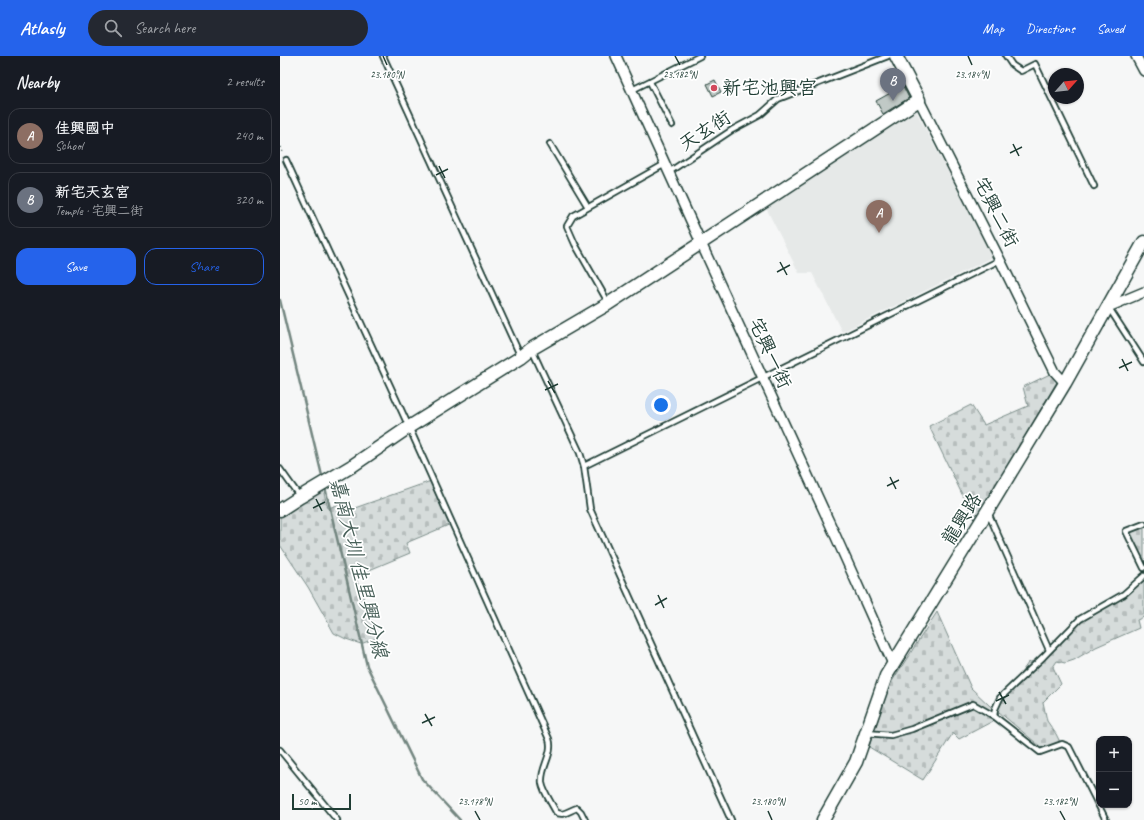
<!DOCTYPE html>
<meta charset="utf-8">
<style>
:root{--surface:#171b24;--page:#242831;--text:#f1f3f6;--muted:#9ea1a6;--line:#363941;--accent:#2563eb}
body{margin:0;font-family:Caveat,"LXGW WenKai TC",sans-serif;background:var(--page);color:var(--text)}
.controls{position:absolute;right:12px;bottom:12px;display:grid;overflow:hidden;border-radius:8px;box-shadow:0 1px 3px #0004}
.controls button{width:36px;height:36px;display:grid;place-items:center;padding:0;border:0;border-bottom:1px solid var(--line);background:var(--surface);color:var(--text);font:20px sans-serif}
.compass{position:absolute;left:768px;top:12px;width:36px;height:36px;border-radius:50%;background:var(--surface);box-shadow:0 1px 3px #0004;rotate:63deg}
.scale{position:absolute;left:12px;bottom:10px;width:59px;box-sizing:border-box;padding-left:4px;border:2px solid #1f3d34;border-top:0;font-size:11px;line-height:14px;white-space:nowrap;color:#1f3d34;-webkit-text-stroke:3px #fff;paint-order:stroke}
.you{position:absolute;left:381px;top:349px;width:14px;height:14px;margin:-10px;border:3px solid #fff;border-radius:50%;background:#1a73e8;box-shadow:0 0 0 6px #1a73e833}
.badge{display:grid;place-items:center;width:26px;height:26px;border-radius:50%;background:var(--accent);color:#fff;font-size:13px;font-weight:700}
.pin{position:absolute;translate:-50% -33px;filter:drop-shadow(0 1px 2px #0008)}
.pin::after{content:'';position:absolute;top:21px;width:14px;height:12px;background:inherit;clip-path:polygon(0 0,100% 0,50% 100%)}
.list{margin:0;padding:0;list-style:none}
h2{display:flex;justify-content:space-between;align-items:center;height:52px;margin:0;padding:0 16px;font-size:17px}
h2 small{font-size:13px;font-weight:400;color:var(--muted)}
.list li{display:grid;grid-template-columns:26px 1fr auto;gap:12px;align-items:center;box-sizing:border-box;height:56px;margin:0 8px 8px;padding:0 8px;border:1px solid var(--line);border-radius:12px}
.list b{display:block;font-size:15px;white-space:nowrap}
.list p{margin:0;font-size:13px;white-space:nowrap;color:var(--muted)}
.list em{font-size:13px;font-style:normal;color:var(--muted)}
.actions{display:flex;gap:8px;padding:12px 16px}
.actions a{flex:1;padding:9px 0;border:1px solid var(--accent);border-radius:12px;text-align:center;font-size:14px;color:var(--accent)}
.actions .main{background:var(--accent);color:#fff}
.icon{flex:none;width:22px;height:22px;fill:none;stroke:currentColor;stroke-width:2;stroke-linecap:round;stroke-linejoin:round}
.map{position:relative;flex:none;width:864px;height:764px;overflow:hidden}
header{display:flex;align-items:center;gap:24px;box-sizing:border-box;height:56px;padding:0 20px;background:var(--accent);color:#fff}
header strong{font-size:19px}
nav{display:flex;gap:22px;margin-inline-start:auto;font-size:14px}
.search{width:280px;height:36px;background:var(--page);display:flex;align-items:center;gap:10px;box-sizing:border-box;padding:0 14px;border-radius:22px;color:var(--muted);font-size:15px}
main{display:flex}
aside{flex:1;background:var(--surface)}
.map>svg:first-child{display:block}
.built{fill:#e6e9e8}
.cemetery{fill:url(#cemetery-stones);stroke:#7a8c88}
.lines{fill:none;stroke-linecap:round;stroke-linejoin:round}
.stream{stroke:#72857f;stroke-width:2.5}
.building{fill:#c0c9c6;stroke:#1f3d34}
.lane-casing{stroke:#1f3d34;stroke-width:8}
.street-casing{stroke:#1f3d34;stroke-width:12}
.secondary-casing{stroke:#1f3d34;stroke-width:15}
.path{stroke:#1f3d34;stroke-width:1.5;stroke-dasharray:1 3;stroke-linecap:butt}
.lane{stroke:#fff;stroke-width:4.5}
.street{stroke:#fff;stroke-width:9}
.secondary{stroke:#fff;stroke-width:12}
.ticks{fill:none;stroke:#1f3d34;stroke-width:1.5}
.poi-dot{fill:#d1495b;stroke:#fff;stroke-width:1.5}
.labels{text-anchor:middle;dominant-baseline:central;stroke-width:3.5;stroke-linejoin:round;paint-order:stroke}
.poi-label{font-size:19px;fill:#1f3d34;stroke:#fff;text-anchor:start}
.street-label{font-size:19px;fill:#1f3d34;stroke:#fff}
.water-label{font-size:20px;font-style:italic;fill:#49615a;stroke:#fff}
.ticks-label{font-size:10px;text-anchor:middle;fill:#1f3d34;stroke:#fff;stroke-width:3.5;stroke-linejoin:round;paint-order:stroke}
</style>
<header>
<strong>Atlasly</strong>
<div class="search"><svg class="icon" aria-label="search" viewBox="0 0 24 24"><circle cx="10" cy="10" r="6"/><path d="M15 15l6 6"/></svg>Search here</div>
<nav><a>Map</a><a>Directions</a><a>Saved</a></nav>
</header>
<main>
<aside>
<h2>Nearby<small>2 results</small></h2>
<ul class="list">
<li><span class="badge" style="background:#8d6e63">A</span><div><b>佳興國中</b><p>School</p></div><em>240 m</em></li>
<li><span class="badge" style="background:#6b7280">B</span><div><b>新宅天玄宮</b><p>Temple · 宅興二街</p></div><em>320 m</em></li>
</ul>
<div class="actions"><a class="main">Save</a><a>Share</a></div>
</aside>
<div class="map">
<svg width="864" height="764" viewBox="0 0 864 764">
<defs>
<pattern id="cemetery-stones" width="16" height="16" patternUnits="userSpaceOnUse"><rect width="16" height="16" fill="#d6dcdb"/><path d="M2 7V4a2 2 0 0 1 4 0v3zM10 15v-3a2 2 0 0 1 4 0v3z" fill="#b7bebd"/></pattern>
</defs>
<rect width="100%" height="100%" fill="#f6f7f7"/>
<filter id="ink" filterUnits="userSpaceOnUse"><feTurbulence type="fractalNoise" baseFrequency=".025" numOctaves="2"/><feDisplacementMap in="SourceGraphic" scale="8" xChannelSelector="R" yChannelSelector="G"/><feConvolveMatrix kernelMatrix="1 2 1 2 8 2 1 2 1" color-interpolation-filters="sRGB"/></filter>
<g filter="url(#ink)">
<path class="built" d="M635 53 713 201 562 276 532 217H519L486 152Z"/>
<g class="cemetery">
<path d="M772 317 778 324 695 465 649 370 691 349 704 369 748 350 743 331Z"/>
<path d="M151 425 171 468 126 487 130 497 75 520 98 581 81 588 66 583 54 577 28 531 0 489V457L42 430 48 452 67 446 72 453Z"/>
<path d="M864 468V506L857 498 846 475Z"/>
<path d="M864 516V561L857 564 859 572 816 591 794 604 785 607 777 605 773 611 781 628 763 646 767 665 776 678 780 686 769 691 762 692 719 656 713 665 679 683 673 677 643 724 589 691 609 630 657 556 691 632 710 650 715 653 720 642 731 631 748 607 763 601 800 563 844 538Z"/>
</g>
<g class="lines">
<g class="stream">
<path d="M0 244 43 424"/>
<path d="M45 431 87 610 142 723 180 764"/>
</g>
</g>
<g class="building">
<path d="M435 24 441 36 433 40 427 28Z"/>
<path d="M623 30 629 42 603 58 596 45Z"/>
</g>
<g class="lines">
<g class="lane-casing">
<g id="lane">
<path d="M103 0 240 299"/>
<path d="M726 0 732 9 741 15 755 8 814 130"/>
<path d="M370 26 392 69"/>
<path d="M352 34 420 0"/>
<path d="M270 88 308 151"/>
<path d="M6 104 129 371 269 683C274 698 260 712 262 727 263 735 272 748 276 756 283 761 290 754 297 752L301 756 305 764"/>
<path d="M389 116 452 74 480 59 498 43 608 0"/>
<path d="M328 246 295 188 287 170 293 160 385 108"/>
<path d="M829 252 864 306"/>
<path d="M252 294 300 397 304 410 310 453 451 764"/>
<path d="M304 410 720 204"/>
<path d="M0 413 20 441"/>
<path d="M709 456 710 461 769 594"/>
<path d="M864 468 846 475 864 512"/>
<path d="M714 660 715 653 720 642 763 601 800 563 844 538 864 520"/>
<path d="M586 677 611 679 632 673 693 648 714 660 760 696 782 688 789 691 826 764"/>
<path d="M0 694 57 764"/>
</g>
</g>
<g class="street-casing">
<g id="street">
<path d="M336 0 421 187 556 481 613 608"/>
<path d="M856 0 864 15"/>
<path d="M639 44 720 204 775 316 785 327"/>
<path d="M828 251 864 236"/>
</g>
</g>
<g class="secondary-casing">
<g id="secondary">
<path d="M0 454 20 441 72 410 129 371 241 301 251 293 328 248 639 44 616 0"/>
<path d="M543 764 576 706 606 620 708 454 785 327 864 186"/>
</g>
</g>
<path class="path" d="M0 91 3 98"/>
<use href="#lane" class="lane"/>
<use href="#street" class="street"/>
<use href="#secondary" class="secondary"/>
</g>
</g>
<path class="ticks" d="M103 0 107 9M395 0 400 9M688 0 692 9M733 88 739 100M730 97 742 91M159 110 165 122M156 119 168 113M500 206 507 219M497 216 510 209M842 303 848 315M839 312 852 306M268 325 275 337M265 334 278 328M610 421 616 433M607 430 619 424M36 443 42 455M33 452 45 446M378 539 384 552M375 549 387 542M719 636 726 648M716 645 729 639M145 658 152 670M142 667 155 661M195 755 200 764M488 755 492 764M780 755 785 764"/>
<circle class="poi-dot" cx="434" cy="32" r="4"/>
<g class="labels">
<g class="poi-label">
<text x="442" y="32">新宅池興宮</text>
</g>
<g class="street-label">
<text transform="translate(425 75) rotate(-33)">天玄街</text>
<text transform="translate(716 156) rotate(63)">宅興二街</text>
<text transform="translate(490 297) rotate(65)">宅興一街</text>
<text transform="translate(682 463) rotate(-58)">龍興路</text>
</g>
<g class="water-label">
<text transform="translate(79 512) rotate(76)">嘉南大圳 佳里興分線</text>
</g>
</g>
<g class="ticks-label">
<text x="107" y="22">23.180°N</text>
<text x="400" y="22">23.182°N</text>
<text x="692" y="22">23.184°N</text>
<text x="195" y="749">23.178°N</text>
<text x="488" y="749">23.180°N</text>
<text x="780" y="749">23.182°N</text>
</g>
</svg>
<div class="controls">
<button>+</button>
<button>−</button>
</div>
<svg class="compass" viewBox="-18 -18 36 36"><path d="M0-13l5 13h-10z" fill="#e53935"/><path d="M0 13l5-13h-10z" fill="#9ea1a6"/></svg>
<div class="scale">50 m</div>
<div class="you"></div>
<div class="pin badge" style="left:599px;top:177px;background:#8d6e63">A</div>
<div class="pin badge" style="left:613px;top:45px;background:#6b7280">B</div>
</div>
</main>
